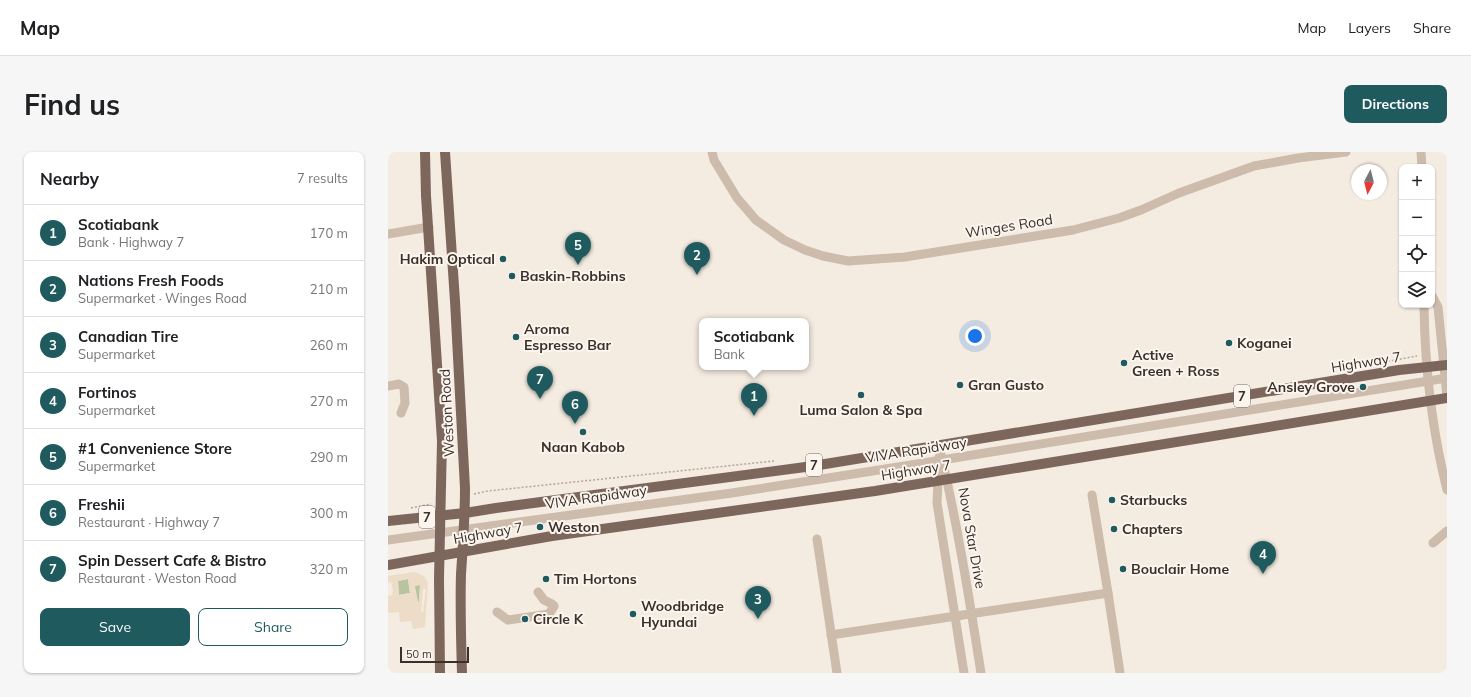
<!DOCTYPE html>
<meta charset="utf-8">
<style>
:root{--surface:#fff;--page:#f6f6f6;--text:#202124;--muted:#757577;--line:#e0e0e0;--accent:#1f5a5e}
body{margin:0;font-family:Mulish,sans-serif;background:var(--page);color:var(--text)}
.controls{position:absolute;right:12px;top:12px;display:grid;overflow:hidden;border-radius:8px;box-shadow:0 1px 3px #0004}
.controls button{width:36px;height:36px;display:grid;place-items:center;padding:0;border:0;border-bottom:1px solid var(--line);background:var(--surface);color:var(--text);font:20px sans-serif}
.compass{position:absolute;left:963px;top:12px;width:36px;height:36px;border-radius:50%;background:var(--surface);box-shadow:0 1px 3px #0004;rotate:187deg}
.scale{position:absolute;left:12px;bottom:10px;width:69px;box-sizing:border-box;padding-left:4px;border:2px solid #3b302b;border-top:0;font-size:11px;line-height:14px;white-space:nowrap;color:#3b302b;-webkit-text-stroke:3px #fbf5ee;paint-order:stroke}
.you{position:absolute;left:587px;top:184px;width:14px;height:14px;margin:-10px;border:3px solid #fff;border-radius:50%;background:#1a73e8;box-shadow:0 0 0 6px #1a73e833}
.badge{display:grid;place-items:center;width:26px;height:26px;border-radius:50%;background:var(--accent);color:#fff;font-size:13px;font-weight:700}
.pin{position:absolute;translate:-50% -33px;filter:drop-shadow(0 1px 2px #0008)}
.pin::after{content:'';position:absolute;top:21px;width:14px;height:12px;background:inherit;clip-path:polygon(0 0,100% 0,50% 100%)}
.popup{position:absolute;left:311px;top:166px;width:110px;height:52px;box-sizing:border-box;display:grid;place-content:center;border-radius:8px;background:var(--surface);filter:drop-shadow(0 1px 3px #0005);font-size:13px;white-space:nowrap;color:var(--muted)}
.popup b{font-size:15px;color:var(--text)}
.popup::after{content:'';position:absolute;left:50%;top:100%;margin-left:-8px;border:8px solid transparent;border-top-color:var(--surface)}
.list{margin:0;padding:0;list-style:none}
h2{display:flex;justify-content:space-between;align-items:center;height:52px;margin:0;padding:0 16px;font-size:17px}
h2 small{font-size:13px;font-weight:400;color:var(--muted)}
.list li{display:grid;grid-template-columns:26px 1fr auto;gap:12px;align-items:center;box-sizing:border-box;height:56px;padding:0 16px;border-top:1px solid var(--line)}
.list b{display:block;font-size:15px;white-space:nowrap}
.list p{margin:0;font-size:13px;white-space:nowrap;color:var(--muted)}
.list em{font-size:13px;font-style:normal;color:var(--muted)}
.actions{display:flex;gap:8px;padding:12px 16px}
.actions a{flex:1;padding:9px 0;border:1px solid var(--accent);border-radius:8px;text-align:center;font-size:14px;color:var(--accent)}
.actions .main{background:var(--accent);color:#fff}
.icon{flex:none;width:22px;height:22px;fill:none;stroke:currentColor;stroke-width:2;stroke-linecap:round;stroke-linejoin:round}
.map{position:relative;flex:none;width:1059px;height:521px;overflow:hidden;border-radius:8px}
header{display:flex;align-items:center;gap:24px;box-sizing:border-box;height:56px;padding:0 20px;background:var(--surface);border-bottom:1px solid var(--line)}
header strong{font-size:19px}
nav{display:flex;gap:22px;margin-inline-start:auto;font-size:14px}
.intro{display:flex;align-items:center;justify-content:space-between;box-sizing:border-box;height:96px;padding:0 24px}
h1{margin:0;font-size:28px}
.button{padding:10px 18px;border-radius:8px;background:var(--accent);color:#fff;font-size:14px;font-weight:700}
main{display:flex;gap:24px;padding:0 24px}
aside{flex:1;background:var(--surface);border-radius:8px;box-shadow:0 1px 3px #0004}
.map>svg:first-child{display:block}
.green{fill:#b8c4a0}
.plaza{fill:#ecdcc8;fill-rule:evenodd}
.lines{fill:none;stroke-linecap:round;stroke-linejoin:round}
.path{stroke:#b9a596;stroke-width:1.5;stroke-dasharray:2 2;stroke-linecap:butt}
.minor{stroke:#cdbbac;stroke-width:9}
.major{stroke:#7d675c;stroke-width:10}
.poi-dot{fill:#1f5a5e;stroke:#fbf5ee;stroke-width:1.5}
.labels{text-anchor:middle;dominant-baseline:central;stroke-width:4;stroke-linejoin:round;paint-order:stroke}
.shield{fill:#fbf5ee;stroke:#756b66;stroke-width:1}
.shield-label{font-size:13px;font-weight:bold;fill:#3b302b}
.street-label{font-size:14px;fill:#3b302b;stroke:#fbf5ee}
.poi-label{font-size:14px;font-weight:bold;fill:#3b302b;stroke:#fbf5ee;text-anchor:start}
</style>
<header>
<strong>Map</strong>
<nav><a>Map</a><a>Layers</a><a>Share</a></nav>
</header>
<div class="intro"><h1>Find us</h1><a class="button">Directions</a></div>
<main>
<aside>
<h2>Nearby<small>7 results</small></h2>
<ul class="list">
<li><span class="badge">1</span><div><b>Scotiabank</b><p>Bank · Highway 7</p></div><em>170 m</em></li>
<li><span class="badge">2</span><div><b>Nations Fresh Foods</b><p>Supermarket · Winges Road</p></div><em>210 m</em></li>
<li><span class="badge">3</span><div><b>Canadian Tire</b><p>Supermarket</p></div><em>260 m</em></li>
<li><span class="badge">4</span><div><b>Fortinos</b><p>Supermarket</p></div><em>270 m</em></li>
<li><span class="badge">5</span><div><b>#1 Convenience Store</b><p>Supermarket</p></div><em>290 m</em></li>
<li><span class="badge">6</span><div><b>Freshii</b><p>Restaurant · Highway 7</p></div><em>300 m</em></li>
<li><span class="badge">7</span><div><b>Spin Dessert Cafe &amp; Bistro</b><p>Restaurant · Weston Road</p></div><em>320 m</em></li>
</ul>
<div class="actions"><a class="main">Save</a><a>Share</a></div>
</aside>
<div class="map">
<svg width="1059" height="521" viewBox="0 0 1059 521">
<rect width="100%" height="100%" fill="#f4ebe1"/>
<g class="green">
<path d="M20 427 22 441 11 443 10 429Z"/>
<path d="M32 433 31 450H30L26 434Z"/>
</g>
<path class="plaza" d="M26 420 36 424 40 431 37 475 25 477 23 469 12 470 11 460 0 461V444L4 443 5 439 3 430 0 431V424ZM20 427 22 441 11 443 10 429ZM32 433 31 449 30 450 27 434ZM35 437H38L35 460H33Z"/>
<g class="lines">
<g class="path">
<path d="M996 210 1029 204"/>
<path d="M421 304 433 302"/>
<path d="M86 342 100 339 386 309"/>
<path d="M23 356 43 352"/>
</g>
<g class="minor">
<path d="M324 0 326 8 349 46 368 68 396 88 417 98 435 104 460 109 517 105 685 78 731 66 753 58 791 41 866 14 910 6 958 0"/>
<path d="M1033 0 1034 15"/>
<path d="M0 82 41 75"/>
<path d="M1044 144 1050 155 1059 245"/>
<path d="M1037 153 1036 155C1037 217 1044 278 1059 338"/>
<path d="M0 234 11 232 16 235 17 251 13 261"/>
<path d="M551 294C569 369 581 445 593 521"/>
<path d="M551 305 549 351 576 521"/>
<path d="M704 343 720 441"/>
<path d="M429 387 449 521"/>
<path d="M0 388 344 341 523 313 1059 226"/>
<path d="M1045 391 1059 379"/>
<path d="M109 460 120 468 161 462 166 454 164 452 156 448 150 440"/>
<path d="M443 483 720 441 732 521"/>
</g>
<g class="major">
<path d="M37 0 38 44 54 289 51 426 52 521"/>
<path d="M57 0 67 149 77 336C77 365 75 393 73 422 72 455 73 488 74 521"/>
<path d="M0 369 77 361 108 356 425 314 1011 218 1059 213"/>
<path d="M0 413 164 384 487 339 1059 246"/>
</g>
</g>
<g class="poi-dot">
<circle cx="115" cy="107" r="4"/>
<circle cx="124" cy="124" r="4"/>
<circle cx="128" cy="185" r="4"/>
<circle cx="841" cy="191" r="4"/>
<circle cx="736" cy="211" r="4"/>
<circle cx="572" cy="233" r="4"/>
<circle cx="975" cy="235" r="4"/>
<circle cx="473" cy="243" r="4"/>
<circle cx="195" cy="280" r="4"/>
<circle cx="724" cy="348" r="4"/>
<circle cx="152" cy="375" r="4"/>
<circle cx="726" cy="377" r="4"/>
<circle cx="735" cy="417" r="4"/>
<circle cx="158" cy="427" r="4"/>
<circle cx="245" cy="462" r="4"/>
<circle cx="137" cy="467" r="4"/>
</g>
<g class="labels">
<g class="shield">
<rect x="846" y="233" width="16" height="22" rx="3"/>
<rect x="418" y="302" width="16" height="22" rx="3"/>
<rect x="31" y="354" width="16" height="22" rx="3"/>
</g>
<g class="shield-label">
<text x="854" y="244">7</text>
<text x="426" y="313">7</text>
<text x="39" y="365">7</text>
</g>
<g class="street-label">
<text transform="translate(621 74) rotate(-9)">Winges Road</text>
<text transform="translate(978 210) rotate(-9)">Highway 7</text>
<text transform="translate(59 261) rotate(-93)">Weston Road</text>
<text transform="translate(528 298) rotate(-9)">VIVA Rapidway</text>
<text transform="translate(528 318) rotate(-9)">Highway 7</text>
<text transform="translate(208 345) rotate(-8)">VIVA Rapidway</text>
<text transform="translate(100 381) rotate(-10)">Highway 7</text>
<text transform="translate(584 386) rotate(80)">Nova Star Drive</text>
</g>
<g class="poi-label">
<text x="107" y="107" text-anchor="end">Hakim Optical</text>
<text x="132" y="124">Baskin-Robbins</text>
<text x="136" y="177">Aroma<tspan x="136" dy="16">Espresso Bar</tspan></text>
<text x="849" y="191">Koganei</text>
<text x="744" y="203">Active<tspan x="744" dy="16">Green + Ross</tspan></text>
<text x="580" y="233">Gran Gusto</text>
<text x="967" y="235" text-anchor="end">Ansley Grove</text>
<text x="473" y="258" text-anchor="middle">Luma Salon &amp; Spa</text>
<text x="195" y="295" text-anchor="middle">Naan Kabob</text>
<text x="732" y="348">Starbucks</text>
<text x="160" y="375">Weston</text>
<text x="734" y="377">Chapters</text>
<text x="743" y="417">Bouclair Home</text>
<text x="166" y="427">Tim Hortons</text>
<text x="253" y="454">Woodbridge<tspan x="253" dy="16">Hyundai</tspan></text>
<text x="145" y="467">Circle K</text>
</g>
</g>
</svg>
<div class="controls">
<button>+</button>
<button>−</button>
<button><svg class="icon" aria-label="locate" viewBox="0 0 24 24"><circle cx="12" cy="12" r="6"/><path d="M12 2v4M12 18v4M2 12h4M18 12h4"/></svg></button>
<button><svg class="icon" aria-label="layers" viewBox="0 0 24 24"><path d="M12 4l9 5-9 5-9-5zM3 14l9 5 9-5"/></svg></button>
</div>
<svg class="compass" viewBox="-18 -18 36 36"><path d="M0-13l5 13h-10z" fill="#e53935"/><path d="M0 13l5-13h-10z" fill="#757577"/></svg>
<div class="scale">50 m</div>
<div class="you"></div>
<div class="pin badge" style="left:366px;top:264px">1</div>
<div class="popup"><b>Scotiabank</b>Bank</div>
<div class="pin badge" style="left:309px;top:123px">2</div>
<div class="pin badge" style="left:370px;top:467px">3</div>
<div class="pin badge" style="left:875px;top:422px">4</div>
<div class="pin badge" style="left:190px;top:113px">5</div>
<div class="pin badge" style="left:187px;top:272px">6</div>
<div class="pin badge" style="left:152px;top:247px">7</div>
</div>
</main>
